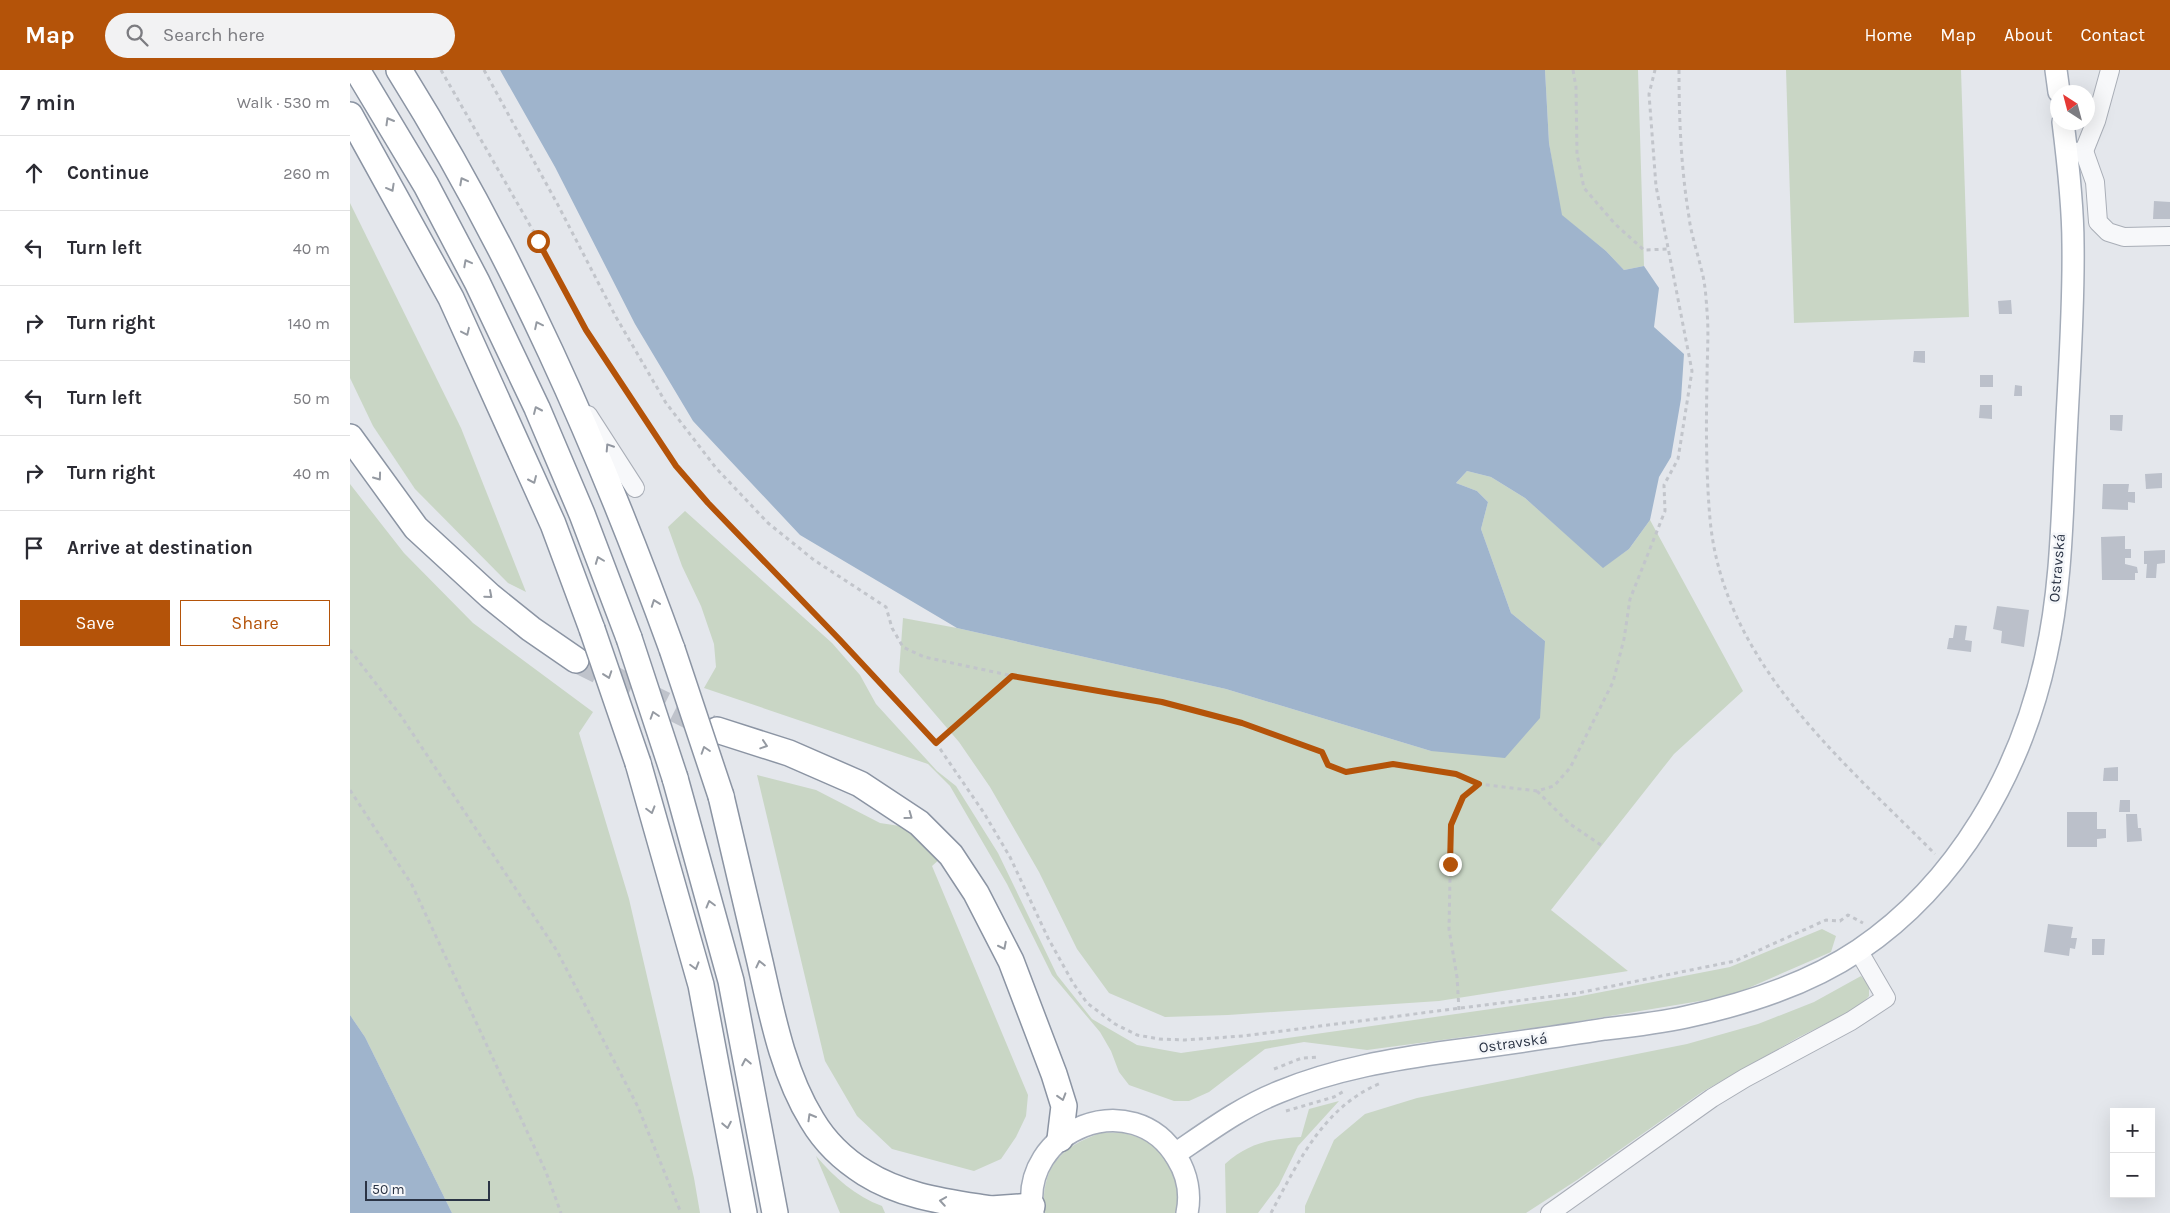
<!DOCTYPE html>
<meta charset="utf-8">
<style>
:root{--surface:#fff;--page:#f2f2f3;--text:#2b2b33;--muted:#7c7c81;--line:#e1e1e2;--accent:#b45309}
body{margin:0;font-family:Karla,sans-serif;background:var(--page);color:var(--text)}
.controls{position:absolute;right:15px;bottom:15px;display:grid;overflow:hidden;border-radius:0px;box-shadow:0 5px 20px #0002}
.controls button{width:45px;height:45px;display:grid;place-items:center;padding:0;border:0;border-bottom:1px solid var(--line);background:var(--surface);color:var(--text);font:25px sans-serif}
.compass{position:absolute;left:1700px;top:15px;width:45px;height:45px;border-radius:50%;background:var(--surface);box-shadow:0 5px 20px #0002;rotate:324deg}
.scale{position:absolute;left:15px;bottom:12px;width:125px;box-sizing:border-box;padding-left:5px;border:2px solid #2b3445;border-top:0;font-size:14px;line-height:18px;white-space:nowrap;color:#2b3445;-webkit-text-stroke:4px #f4f6f9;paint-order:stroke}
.stop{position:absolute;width:15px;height:15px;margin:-11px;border:4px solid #b45309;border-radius:50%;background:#fff}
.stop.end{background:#b45309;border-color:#fff;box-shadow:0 1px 5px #0008}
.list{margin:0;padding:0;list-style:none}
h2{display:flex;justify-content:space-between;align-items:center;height:65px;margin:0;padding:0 20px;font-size:21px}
h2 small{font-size:16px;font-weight:400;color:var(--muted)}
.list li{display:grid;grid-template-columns:32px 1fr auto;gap:15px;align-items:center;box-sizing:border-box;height:75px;padding:0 20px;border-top:1px solid var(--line)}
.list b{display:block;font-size:19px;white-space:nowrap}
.list em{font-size:16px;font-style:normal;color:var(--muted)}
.actions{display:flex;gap:10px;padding:15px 20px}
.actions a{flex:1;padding:11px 0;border:1px solid var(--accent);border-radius:0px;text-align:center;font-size:18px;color:var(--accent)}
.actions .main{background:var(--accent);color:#fff}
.icon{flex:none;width:28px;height:28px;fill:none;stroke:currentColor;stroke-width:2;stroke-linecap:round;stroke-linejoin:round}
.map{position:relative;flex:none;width:1820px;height:1143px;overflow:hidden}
header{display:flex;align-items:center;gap:30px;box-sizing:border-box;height:70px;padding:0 25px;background:var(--accent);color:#fff}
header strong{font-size:24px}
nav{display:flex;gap:28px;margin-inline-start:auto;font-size:18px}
.search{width:350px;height:45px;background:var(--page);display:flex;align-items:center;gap:12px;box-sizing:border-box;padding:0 18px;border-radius:28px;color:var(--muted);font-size:19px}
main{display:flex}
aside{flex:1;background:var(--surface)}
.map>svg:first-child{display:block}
.green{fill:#c9d6c5}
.water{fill:#9fb4cc}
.building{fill:#bbc0ca}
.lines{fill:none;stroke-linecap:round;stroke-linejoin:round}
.highway-tunnel{stroke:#bfc3cb;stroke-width:25;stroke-dasharray:25 12;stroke-linecap:butt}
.minor-casing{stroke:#a9aeb7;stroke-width:20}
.major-casing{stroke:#a3abb8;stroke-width:24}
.highway-casing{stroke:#8b94a3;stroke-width:28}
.path{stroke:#c2c5cb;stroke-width:3;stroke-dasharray:4 4;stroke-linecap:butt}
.minor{stroke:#f7f8fa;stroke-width:18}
.major{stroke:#fff;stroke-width:21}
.highway{stroke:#fff;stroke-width:25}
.highway-bridge-casing{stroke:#8b94a3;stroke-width:28;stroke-linecap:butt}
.highway-bridge{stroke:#fff;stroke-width:25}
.oneway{stroke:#959aa2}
.oneway2{stroke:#9196a0}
.route{stroke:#b45309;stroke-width:6}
.labels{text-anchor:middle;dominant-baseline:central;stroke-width:5;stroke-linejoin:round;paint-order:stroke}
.street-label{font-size:15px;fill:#2b3445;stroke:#f4f6f9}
</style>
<header>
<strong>Map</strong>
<div class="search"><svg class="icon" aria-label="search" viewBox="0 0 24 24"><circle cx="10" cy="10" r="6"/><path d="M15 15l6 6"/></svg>Search here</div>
<nav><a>Home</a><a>Map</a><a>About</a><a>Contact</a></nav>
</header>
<main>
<aside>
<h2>7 min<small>Walk · 530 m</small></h2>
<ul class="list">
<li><svg class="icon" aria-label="ahead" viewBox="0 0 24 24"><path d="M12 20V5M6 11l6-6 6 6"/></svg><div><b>Continue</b></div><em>260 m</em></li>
<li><svg class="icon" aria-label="left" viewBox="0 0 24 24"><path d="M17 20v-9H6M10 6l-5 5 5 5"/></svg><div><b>Turn left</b></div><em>40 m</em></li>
<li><svg class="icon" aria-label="right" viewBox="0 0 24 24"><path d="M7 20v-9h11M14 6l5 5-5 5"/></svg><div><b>Turn right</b></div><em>140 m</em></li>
<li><svg class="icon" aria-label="left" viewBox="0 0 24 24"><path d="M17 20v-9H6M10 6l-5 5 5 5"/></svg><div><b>Turn left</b></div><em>50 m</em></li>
<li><svg class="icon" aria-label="right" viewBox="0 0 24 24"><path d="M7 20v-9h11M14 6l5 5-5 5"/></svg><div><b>Turn right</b></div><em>40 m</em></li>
<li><svg class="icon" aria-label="arrive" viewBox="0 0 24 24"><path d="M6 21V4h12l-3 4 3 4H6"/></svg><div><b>Arrive at destination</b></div></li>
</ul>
<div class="actions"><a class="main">Save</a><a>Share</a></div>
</aside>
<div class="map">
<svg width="1820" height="1143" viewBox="0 0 1820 1143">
<rect width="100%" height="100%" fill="#e4e7ec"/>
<g class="green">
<path d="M1195 0H1288L1294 196 1274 200 1256 181 1211 145 1199 73Z"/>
<path d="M1436 0H1611L1619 247 1444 253Z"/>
<path d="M0 133 111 358 176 522 158 513 65 419 23 356 0 308Z"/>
<path d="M1117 401 1141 407 1175 428 1253 497 1279 479 1300 450 1393 621 1324 684 1201 840 1278 901 1089 931 878 945 815 947 759 923 727 879 689 802 640 717 609 672 549 602 553 548 607 558 876 619 1081 681 1195 571 1161 543 1131 459 1138 432 1127 421 1106 413Z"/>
<path d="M0 414 54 483 123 553 243 642 229 663 279 829 344 1108 350 1143H102L15 967 0 945Z"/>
<path d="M335 441 482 573 510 605 526 634 587 701 606 716 648 783 707 905 742 949 787 975 831 983 1226 927 1380 897 1472 859 1486 866 1481 882 1380 926 1212 954 1017 980 954 972 915 979 859 1022 839 1031H824L779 1015 769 1002 761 981 750 962 702 905 657 814 600 716 578 694 354 618 366 597 364 574 351 536 332 496 318 457Z"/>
<path d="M407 705 466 720 530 753 563 758 592 787 582 796 678 1025 676 1046 666 1067 651 1089 624 1101 542 1079 507 1046 475 991Z"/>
<path d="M1511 906 1519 915V926L1509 937 1449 967 1352 1022 1227 1110 1176 1143H955V1136L984 1070 1015 1044 1067 1028 1337 974 1408 954 1464 932Z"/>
<path d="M989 1031 948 1076 929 1115 908 1143H876L875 1094C899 1073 919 1069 951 1067L959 1039Z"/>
<path d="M750 1063C757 1063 766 1062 773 1063 813 1070 833 1106 828 1143H694C691 1098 709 1078 750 1063Z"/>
<path d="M466 1086C485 1108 505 1126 532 1136L535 1143H490Z"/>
</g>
<g class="water">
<path d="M150 0H1195L1199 73 1212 145 1256 181 1274 200 1294 196 1309 218 1304 257 1334 284 1331 329 1321 387 1309 407 1300 450 1279 479 1253 498 1175 428 1141 407 1117 401 1106 413 1127 421 1138 432 1131 459 1161 543 1195 571 1190 648 1155 688 1081 681 876 619 607 558 450 465 343 351 285 254 205 97Z"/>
<path d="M0 945 15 967 102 1143H0Z"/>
</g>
<g class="building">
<path d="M1804 131 1820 132V149H1803Z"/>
<path d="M1661 230 1662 244H1649L1648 231Z"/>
<path d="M1564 281H1575V293L1563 292Z"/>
<rect x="1630" y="305" width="13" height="12"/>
<path d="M1665 315 1672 316V326H1664Z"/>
<path d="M1630 335H1642V349L1629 348Z"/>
<path d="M1760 345H1773L1772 361 1760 360Z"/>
<path d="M1812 403V418L1796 419 1795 404Z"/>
<path d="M1753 414H1779L1778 422H1785V433L1778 432V440L1752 439Z"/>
<path d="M1775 466V479H1781V488H1775V494L1787 497 1788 503H1785V510H1752L1751 467Z"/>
<path d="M1815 480V493L1807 494 1806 508H1796L1797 494H1794V481Z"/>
<path d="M1647 536 1679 540 1674 577 1651 573 1652 561 1643 559Z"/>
<path d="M1605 555 1617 556 1615 570 1622 571 1621 582 1597 579 1599 568H1603Z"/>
<path d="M1768 697V711H1753L1754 698Z"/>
<path d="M1770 730H1780V742H1769Z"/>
<path d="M1717 742H1747V759H1756V768L1747 769V777H1717Z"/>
<path d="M1776 744H1787L1788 758H1791L1792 771 1777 772Z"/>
<path d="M1698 854 1723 857 1721 868H1727L1725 879 1720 878 1719 886 1694 882Z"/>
<path d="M1742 869H1755L1754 885H1742Z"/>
</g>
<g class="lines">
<path class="highway-tunnel" d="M226 590 360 657"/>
<g class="minor-casing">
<g id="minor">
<path d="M1734 81 1745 112 1748 152 1758 162 1774 167 1820 166"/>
<path d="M1725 82 1734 81 1746 51 1760 0"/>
<path d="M238 345 285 418"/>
<path d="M1200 1143 1362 1028 1395 1008 1501 951 1536 928 1508 880"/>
</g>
</g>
<g class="major-casing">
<g id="major">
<path d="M1706 0 1709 22"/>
<path d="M825 1084C859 1061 891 1037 929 1022 984 999 1044 989 1103 981 1154 974 1205 967 1255 959 1282 956 1309 953 1336 947 1396 934 1457 915 1509 880 1608 813 1671 702 1696 586 1712 515 1712 441 1716 368 1719 304 1724 239 1723 174 1723 134 1718 92 1713 52"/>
<path d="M683 1143C668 1059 784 1014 827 1088 837 1104 841 1124 837 1143"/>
</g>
</g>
<g class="highway-casing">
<g id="highway">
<path d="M7 0 76 115 127 212 187 338 232 444 279 568"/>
<path d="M49 0C163 182 249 378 322 579"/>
<path d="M0 45 101 228 203 454 242 559"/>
<path d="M0 367 66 458 140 526 181 559 226 590"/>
<path d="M367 660 439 683 510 714 569 753 601 785 626 823 661 891 704 1004 714 1036 710 1069"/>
<path d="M288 693 351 915 394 1143"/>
<path d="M325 708 381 911 425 1143"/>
<path d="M371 726C384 781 397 837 410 892 422 945 433 1003 462 1050 475 1072 494 1090 515 1103 553 1127 598 1132 641 1139"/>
<path d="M630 1143 641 1139 682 1136"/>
</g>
</g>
<g class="path">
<path d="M91 0 189 171 236 260 326 396 358 433 490 570 586 673 634 743 660 787 698 868 723 913 737 933 765 954 787 965 809 969 835 970 893 966 1228 923 1385 891 1476 850 1490 851 1498 845 1513 853"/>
<path d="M134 0 209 137 266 247 316 333 366 398 418 453 464 490 536 537 542 558 553 577 574 587 663 606 812 632 892 653 972 682 978 695 996 702 1043 695 1106 704 1129 714 1187 721 1204 716 1220 698 1263 612 1274 569 1280 529 1315 441 1314 415 1328 389 1342 301 1306 116 1299 24 1305 0"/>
<path d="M1223 0 1226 17 1227 84 1234 118 1265 154 1294 180 1318 179"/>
<path d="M1329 0C1329 49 1331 98 1339 147 1341 164 1347 181 1351 198 1355 211 1356 227 1357 241 1359 263 1357 287 1357 310 1356 356 1356 403 1360 449 1373 592 1491 689 1585 784"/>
<path d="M0 580 51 646 207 881 288 1037 331 1143"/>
<path d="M586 673 662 606"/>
<path d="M0 720 62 815 196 1102 211 1143"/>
<path d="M1187 721 1220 754 1251 775"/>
<path d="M1109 940 1107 907 1099 859 1101 755 1113 727 1129 714"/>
<path d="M924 999 952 988 969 987"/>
<path d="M936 1041 984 1027 994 1021"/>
<path d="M921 1143C948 1092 974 1036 1031 1013"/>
</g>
<use href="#minor" class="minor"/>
<use href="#major" class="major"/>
<use href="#highway" class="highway"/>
<g class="highway-bridge-casing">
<g id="highway-bridge">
<path d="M242 559 288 693"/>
<path d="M279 568 325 708"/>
<path d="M322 579 371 726"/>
</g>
</g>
<use href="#highway-bridge" class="highway-bridge"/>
</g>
<defs><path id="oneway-chevron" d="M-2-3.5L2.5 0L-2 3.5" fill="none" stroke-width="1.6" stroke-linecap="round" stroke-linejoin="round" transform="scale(1.25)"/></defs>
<g class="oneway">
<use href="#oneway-chevron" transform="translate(39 51) rotate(-120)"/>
<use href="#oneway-chevron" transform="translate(113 111) rotate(-118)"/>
<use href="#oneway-chevron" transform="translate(41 118) rotate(61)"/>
<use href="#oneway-chevron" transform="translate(117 193) rotate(-118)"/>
<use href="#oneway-chevron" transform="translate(188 255) rotate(-116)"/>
<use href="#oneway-chevron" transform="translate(116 262) rotate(65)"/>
<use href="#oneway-chevron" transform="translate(187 340) rotate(-114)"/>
<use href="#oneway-chevron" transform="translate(28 407) rotate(54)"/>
<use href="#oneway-chevron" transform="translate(183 410) rotate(66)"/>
<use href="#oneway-chevron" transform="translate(249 490) rotate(-111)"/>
<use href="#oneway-chevron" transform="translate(139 525) rotate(41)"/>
<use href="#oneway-chevron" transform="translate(305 533) rotate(-110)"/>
<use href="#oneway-chevron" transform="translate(258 605) rotate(71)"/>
<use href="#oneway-chevron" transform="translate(304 645) rotate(-108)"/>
<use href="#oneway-chevron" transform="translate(414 675) rotate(18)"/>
<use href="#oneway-chevron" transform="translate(355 680) rotate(-108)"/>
<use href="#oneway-chevron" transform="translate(301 740) rotate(74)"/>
<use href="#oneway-chevron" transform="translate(559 746) rotate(36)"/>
<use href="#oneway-chevron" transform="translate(360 834) rotate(-105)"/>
<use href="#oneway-chevron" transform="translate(653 876) rotate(63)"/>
<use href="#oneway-chevron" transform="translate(410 894) rotate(-103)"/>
<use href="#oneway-chevron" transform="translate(345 896) rotate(74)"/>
<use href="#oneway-chevron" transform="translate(396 992) rotate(-101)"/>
<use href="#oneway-chevron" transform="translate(712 1027) rotate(73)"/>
<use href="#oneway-chevron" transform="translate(461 1047) rotate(-120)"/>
<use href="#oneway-chevron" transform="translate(377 1055) rotate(79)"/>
<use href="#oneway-chevron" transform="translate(593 1131) rotate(-171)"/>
</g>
<use class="oneway2" href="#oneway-chevron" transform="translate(259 377) rotate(-123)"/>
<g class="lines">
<path class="route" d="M188 171 236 260 326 396 358 433 490 570 586 673 662 606 812 632 892 653 972 682 978 695 996 702 1043 694 1106 704 1129 714 1113 727 1101 755 1100 794"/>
</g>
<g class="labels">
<g class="street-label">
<text transform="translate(1707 498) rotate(-85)">Ostravská</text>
<text transform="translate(1163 973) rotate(-8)">Ostravská</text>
</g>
</g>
</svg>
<div class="controls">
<button>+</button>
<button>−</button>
</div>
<svg class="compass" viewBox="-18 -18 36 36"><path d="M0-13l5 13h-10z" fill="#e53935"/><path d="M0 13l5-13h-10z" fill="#7c7c81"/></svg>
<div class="scale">50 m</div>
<div class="stop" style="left:188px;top:171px"></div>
<div class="stop end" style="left:1100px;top:794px"></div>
</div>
</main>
